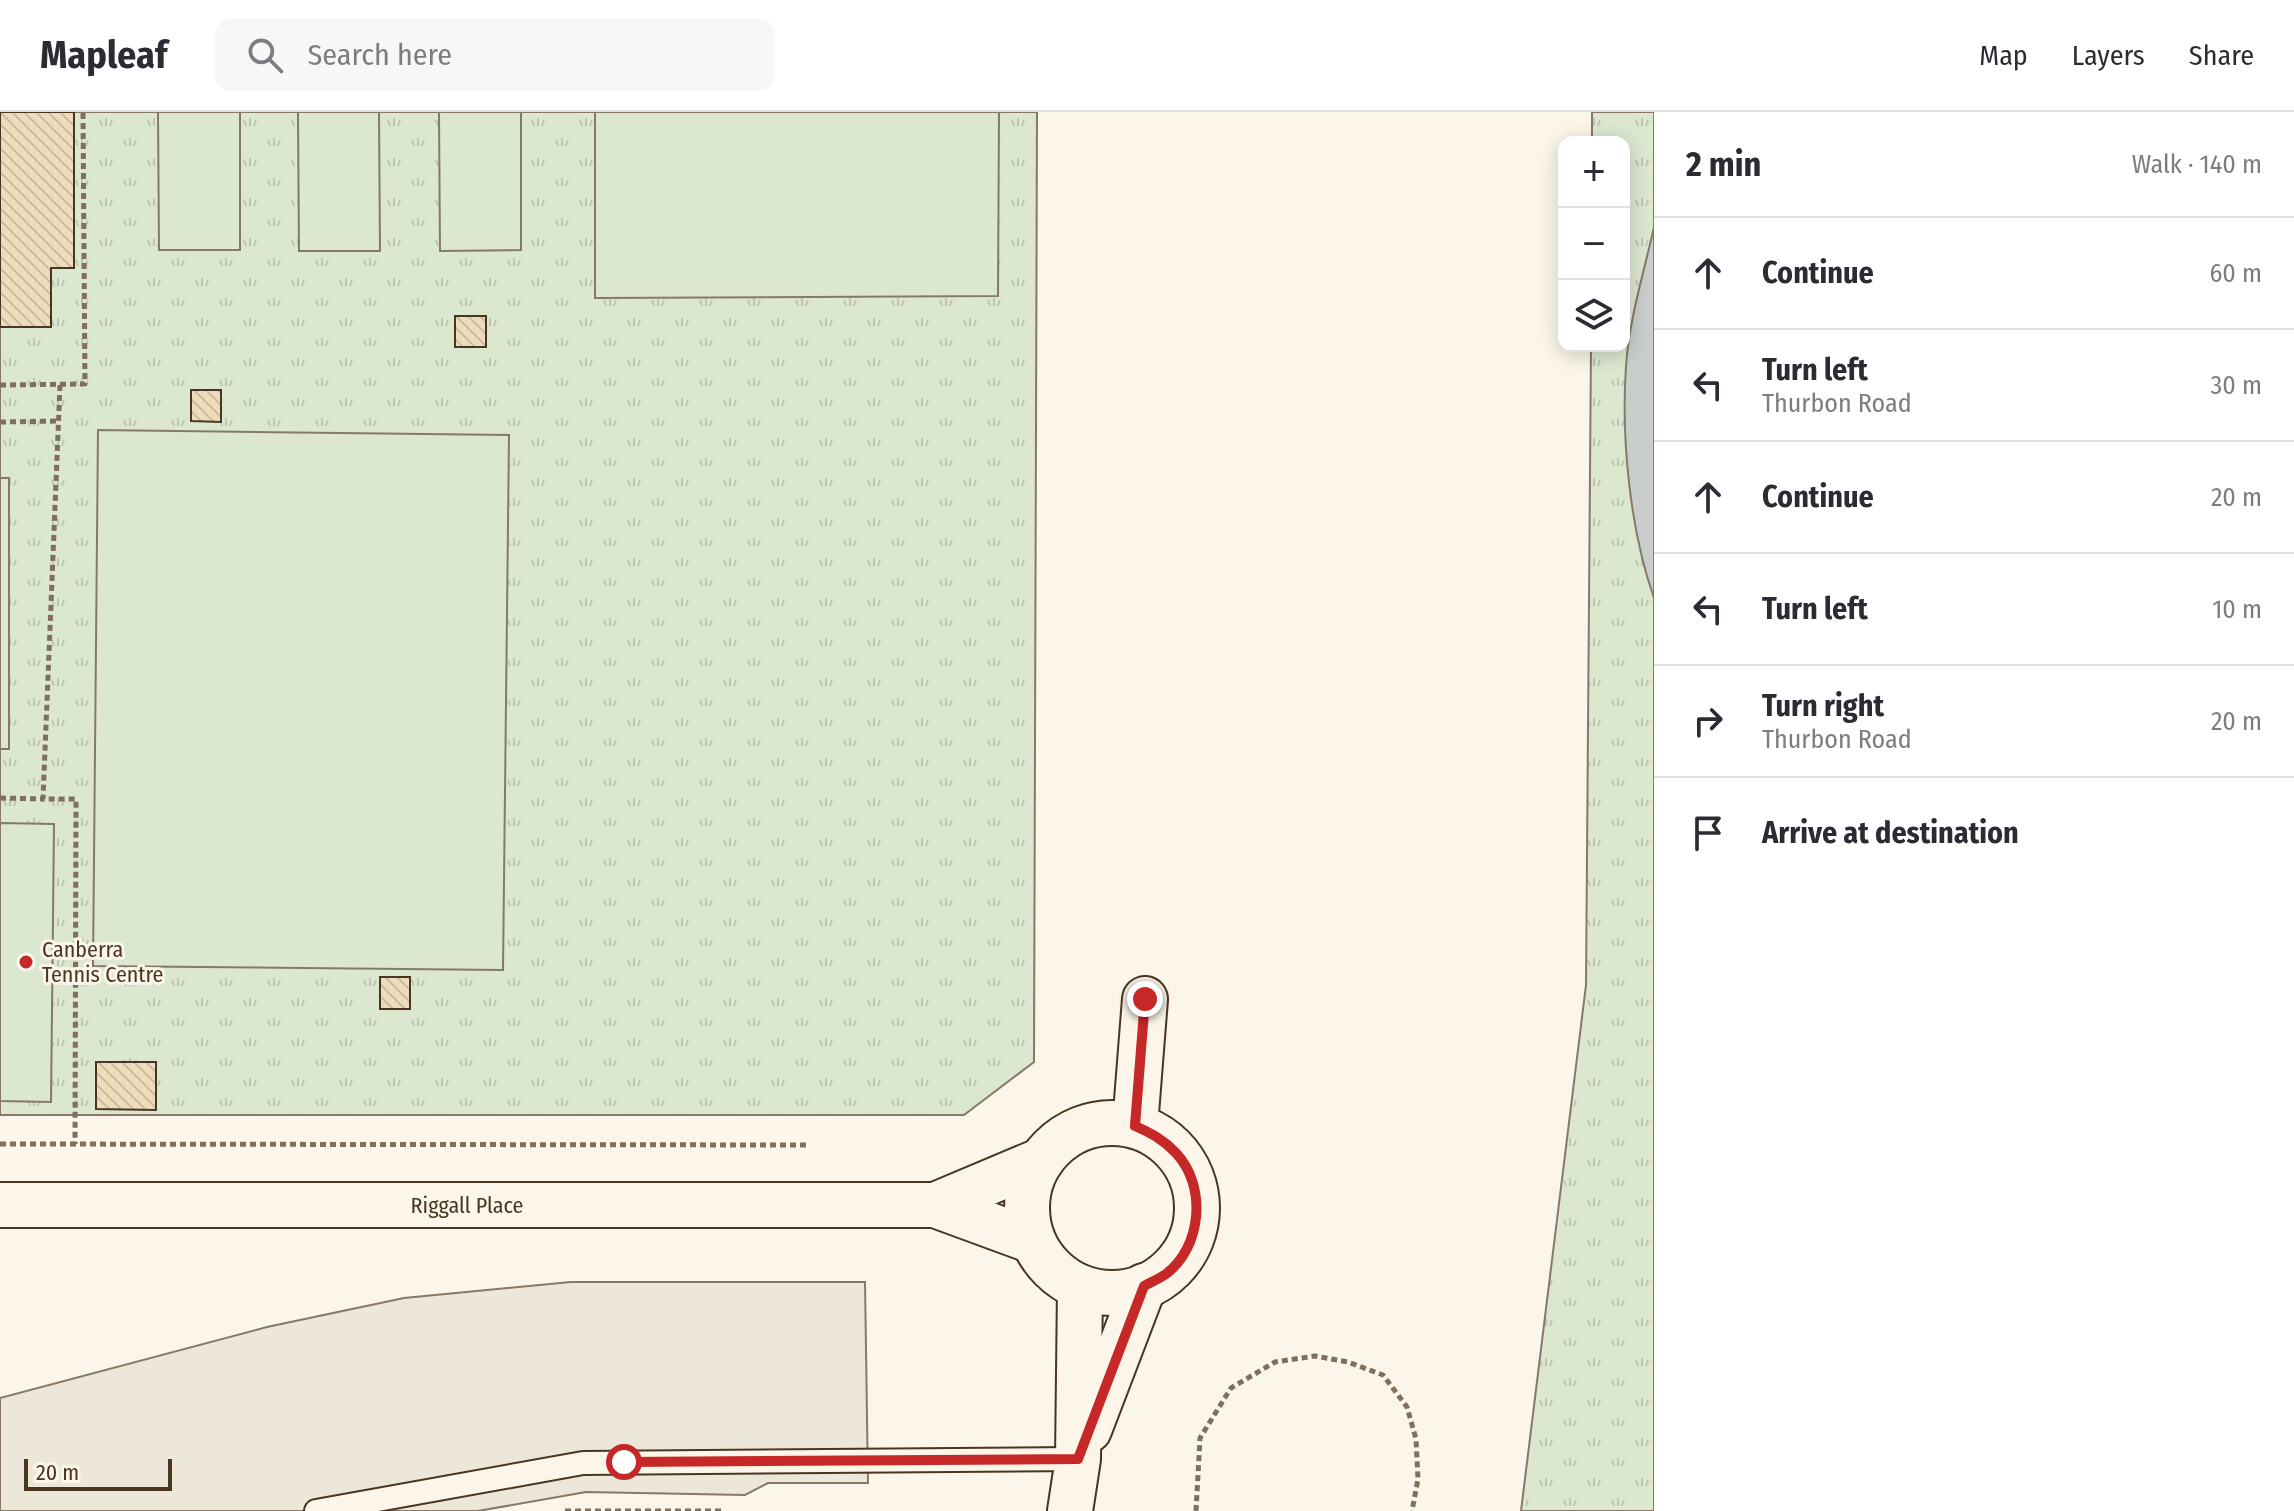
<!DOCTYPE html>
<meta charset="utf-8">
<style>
:root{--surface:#fff;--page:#f7f7f7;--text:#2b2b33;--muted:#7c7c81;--line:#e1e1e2}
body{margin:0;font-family:"Fira Sans Condensed",sans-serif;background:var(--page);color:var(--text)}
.controls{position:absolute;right:24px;top:24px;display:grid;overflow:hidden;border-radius:16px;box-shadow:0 4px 20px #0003}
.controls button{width:72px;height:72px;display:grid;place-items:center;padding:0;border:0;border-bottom:2px solid var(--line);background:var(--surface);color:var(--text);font:40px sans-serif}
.scale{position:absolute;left:24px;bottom:20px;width:148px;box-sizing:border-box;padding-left:8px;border:4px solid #4a3520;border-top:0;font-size:22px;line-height:28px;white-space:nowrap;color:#4a3520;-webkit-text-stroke:6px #fbf6e9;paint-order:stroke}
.stop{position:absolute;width:24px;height:24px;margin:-18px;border:6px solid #c62828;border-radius:50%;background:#fff}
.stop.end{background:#c62828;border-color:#fff;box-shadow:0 2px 8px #0008}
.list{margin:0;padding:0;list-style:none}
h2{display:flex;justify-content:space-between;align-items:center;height:104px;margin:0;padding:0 32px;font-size:34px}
h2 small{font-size:26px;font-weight:400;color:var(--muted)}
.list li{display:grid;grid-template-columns:52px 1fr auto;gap:24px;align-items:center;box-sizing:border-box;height:112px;padding:0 32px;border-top:2px solid var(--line)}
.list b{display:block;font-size:30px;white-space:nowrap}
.list p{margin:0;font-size:26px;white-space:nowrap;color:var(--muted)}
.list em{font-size:26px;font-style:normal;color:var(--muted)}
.icon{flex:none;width:44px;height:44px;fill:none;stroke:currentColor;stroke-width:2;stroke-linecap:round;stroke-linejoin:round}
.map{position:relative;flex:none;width:1654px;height:1399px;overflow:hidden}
header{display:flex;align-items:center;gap:48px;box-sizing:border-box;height:112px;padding:0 40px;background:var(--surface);border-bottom:2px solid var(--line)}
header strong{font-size:38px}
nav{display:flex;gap:44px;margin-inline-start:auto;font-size:28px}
.search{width:560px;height:72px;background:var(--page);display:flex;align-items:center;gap:20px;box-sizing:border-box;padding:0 28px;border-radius:16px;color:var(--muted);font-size:30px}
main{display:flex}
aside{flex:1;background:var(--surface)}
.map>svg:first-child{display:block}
.grass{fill:url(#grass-tufts);stroke:#887966;stroke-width:2}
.pitch{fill:#dce7d0;stroke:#887966;stroke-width:2}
.parking{fill:#ede7d9;stroke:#887966;stroke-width:2}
.water{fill:#c9cecd;stroke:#887966;stroke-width:2}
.building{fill:url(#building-back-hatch);stroke:#4a3520;stroke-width:2}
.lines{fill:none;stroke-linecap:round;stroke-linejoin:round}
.service-casing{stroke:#4a3520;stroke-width:26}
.minor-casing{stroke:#4a3520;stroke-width:48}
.path{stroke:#7f6f5c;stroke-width:5;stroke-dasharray:6 4;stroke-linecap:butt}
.service{stroke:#fbf6e9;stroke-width:22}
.minor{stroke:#fbf6e9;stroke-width:44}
.route{stroke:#c62828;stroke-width:10}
.poi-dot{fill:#c62828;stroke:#fbf6e9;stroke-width:3}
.labels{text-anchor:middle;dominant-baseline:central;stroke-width:6;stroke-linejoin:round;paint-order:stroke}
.poi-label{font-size:22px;fill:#4a3520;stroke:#fbf6e9;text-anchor:start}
.street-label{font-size:22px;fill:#4a3520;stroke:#fbf6e9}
</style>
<header>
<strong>Mapleaf</strong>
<div class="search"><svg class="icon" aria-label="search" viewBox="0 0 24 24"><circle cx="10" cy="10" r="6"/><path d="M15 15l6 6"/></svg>Search here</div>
<nav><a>Map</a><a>Layers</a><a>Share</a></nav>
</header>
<main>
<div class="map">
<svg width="1654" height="1399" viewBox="0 0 1654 1399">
<defs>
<pattern id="grass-tufts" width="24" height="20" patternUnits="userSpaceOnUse" patternTransform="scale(2)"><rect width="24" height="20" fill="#dce7d0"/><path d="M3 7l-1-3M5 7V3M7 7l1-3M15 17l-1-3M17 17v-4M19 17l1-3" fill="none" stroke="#bec7b2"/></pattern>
<pattern id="building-back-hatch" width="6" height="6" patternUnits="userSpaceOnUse" patternTransform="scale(2)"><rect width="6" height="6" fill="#ecdcbc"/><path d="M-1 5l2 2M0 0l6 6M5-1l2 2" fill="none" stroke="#ccbda1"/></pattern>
</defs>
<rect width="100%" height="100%" fill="#fbf6e9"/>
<g class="grass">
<path d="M0 0H1037L1034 950 964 1003H0Z"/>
<path d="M1592 0H1654V1399H1521L1586 873 1591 234H1624V30H1592Z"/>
</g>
<g class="pitch">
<path d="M158 0H240V138H159Z"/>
<path d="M298 0H379L380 139H299Z"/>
<path d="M439 0H521V138L440 139Z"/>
<path d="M595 0H999L998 184 595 186Z"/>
<path d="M98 318 509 323 503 858 93 854Z"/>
<rect x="0" y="366" width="9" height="271"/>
<path d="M0 711 54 712 51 990 0 989Z"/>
</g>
<path class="parking" d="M571 1170H865L868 1371H768L745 1383 586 1380 478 1399H0V1286L267 1215 404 1186Z"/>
<path class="water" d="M1654 115V486C1630 418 1621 326 1626 254 1629 208 1644 160 1654 115Z"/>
<g class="building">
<path d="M0 0H74V156H51V215H0Z"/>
<rect x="455" y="204" width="31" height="31"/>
<path d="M191 278H221V310L191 309Z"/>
<rect x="380" y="865" width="30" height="32"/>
<path d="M96 950H156V998L96 997Z"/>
</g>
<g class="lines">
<g class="service-casing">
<path id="service" d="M316 1399 583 1351 1078 1347"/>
</g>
<g class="minor-casing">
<g id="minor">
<circle cx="1112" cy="1096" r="85"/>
<path d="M1135 1014 1145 887"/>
<path d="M0 1093H935L1033 1129"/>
<path d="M935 1093 1042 1048"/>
<path d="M1089 1318 1144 1174"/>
<path d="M1070 1399 1078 1347 1080 1175"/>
</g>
</g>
<g class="path">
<path d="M0 273 85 272 83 0"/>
<path d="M60 273 43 687H76L75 1032"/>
<path d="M0 310 58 309"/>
<path d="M0 686 43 687"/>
<path d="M0 1032 806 1033"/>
<path d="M565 1399H722"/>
<path d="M1196 1399 1200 1326 1231 1276 1275 1250 1315 1244 1348 1250 1383 1263 1407 1295 1416 1327 1418 1367 1412 1399"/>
</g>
<use href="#service" class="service"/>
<use href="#minor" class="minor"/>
</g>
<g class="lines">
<path class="route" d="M624 1350 1078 1347 1144 1174C1151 1170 1159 1167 1166 1162 1202 1135 1207 1074 1176 1041 1164 1028 1151 1021 1135 1014L1145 887"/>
</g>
<circle class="poi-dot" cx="26" cy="850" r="8"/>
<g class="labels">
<g class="poi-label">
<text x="42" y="837">Canberra<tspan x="42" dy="25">Tennis Centre</tspan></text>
</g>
<g class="street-label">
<text x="467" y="1093">Riggall Place</text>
</g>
</g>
</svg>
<div class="controls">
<button>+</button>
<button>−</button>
<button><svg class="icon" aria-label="layers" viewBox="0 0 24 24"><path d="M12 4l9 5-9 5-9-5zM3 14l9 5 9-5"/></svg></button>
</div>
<div class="scale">20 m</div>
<div class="stop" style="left:624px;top:1350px"></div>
<div class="stop end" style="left:1145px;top:887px"></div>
</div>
<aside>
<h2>2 min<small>Walk · 140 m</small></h2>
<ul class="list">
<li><svg class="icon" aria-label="ahead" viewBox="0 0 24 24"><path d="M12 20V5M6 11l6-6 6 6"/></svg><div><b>Continue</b></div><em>60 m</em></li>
<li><svg class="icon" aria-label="left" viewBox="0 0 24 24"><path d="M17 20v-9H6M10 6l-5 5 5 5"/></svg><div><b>Turn left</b><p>Thurbon Road</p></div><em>30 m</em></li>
<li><svg class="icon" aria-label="ahead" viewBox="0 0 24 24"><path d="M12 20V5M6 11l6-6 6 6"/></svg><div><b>Continue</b></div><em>20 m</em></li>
<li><svg class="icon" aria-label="left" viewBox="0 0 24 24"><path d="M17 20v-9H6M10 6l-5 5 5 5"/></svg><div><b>Turn left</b></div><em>10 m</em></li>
<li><svg class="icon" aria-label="right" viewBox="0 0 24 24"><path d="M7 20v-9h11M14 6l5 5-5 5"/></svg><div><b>Turn right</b><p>Thurbon Road</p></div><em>20 m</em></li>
<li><svg class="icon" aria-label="arrive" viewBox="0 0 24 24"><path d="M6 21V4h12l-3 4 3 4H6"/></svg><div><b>Arrive at destination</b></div></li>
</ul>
</aside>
</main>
